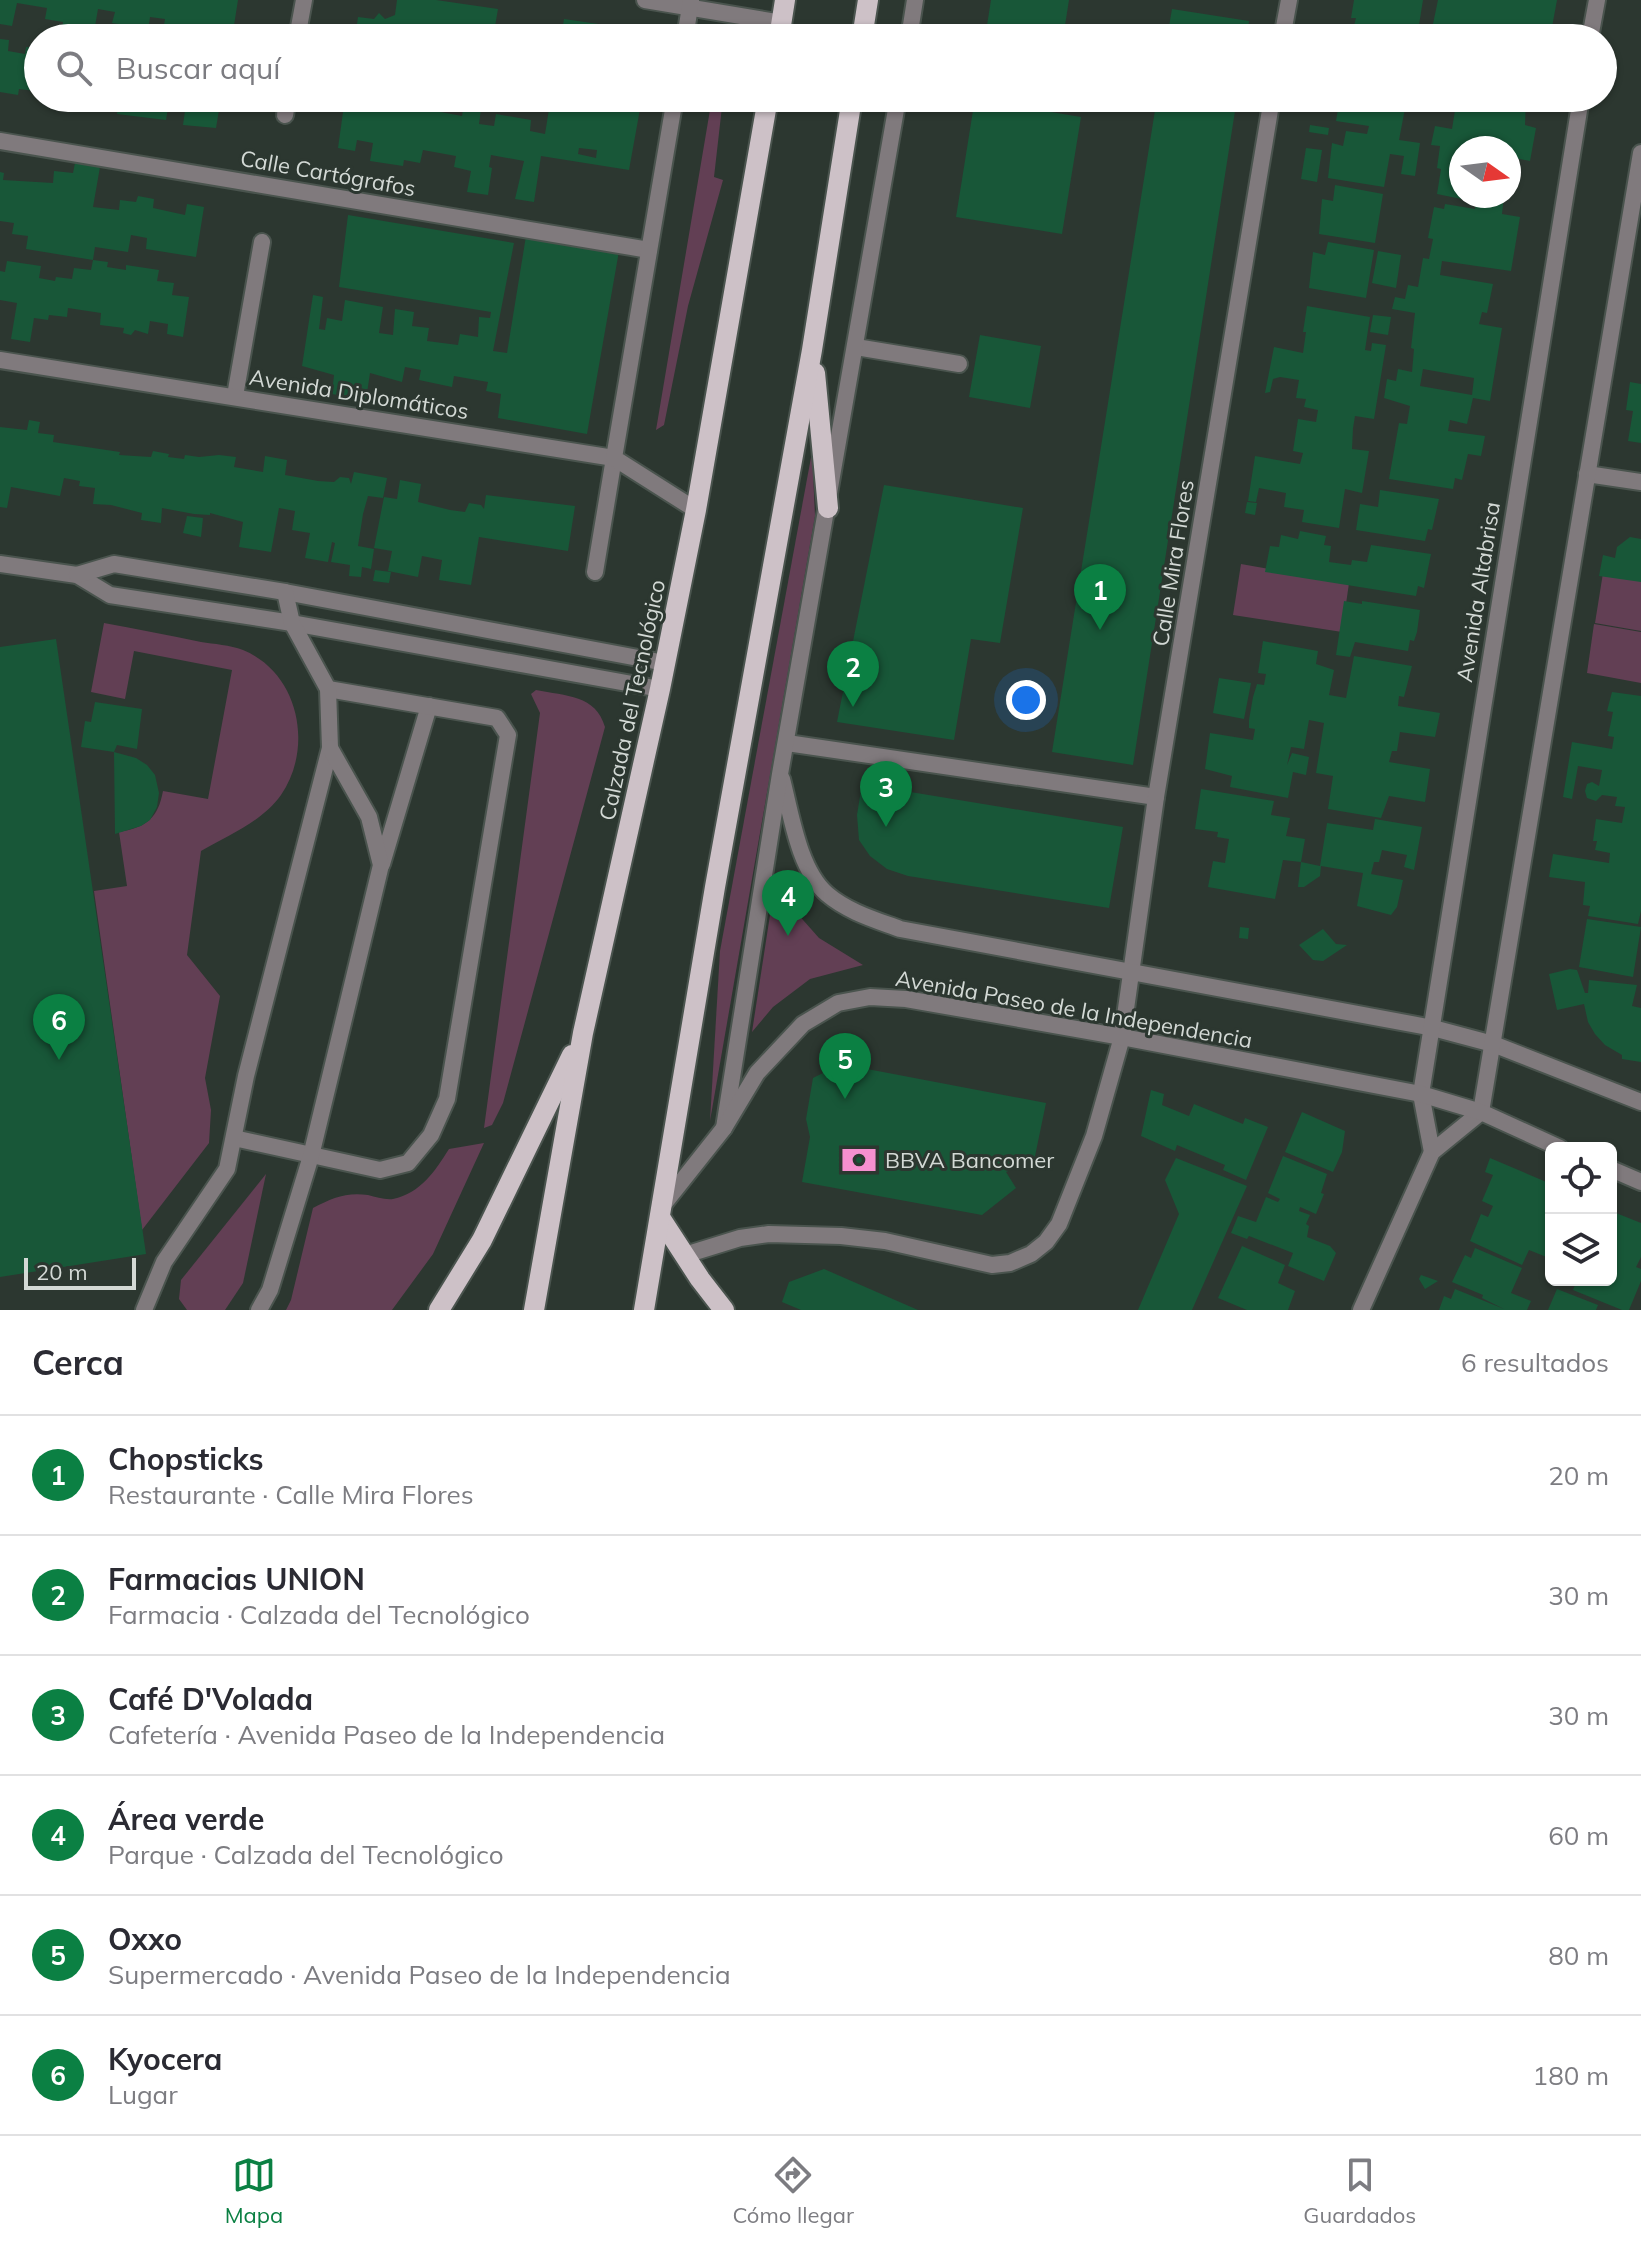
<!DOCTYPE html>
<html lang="es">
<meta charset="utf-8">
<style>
:root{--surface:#fff;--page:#f2f2f3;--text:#2b2b33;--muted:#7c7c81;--line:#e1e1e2;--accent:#0b8043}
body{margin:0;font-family:Mulish,sans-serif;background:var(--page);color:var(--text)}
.controls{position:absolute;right:24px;bottom:24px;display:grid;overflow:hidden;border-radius:12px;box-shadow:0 2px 6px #0004}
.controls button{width:72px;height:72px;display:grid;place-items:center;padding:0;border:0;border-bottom:2px solid var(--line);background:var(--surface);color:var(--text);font:40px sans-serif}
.compass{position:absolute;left:1449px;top:136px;width:72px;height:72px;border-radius:50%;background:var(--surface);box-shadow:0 2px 6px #0004;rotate:104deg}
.scale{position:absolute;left:24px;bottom:20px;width:112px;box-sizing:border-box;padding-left:8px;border:4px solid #d3d9d5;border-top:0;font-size:22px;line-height:28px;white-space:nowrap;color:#d3d9d5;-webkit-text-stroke:6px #2c3730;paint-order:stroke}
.you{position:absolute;left:1026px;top:700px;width:28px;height:28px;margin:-20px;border:6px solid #fff;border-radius:50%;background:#1a73e8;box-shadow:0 0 0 12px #1a73e833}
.badge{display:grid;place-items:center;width:52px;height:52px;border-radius:50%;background:var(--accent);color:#fff;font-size:26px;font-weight:700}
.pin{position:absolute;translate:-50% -66px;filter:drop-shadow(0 2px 4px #0008)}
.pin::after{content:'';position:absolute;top:42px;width:28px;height:24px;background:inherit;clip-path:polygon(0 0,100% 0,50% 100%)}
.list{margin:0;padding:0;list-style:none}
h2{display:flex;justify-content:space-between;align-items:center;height:104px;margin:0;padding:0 32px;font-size:34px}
h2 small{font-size:26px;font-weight:400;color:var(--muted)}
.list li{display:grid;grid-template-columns:52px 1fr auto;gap:24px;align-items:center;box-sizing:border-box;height:120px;padding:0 32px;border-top:2px solid var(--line)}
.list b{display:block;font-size:30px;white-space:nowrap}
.list p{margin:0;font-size:26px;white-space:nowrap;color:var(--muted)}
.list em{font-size:26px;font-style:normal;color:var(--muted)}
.icon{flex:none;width:44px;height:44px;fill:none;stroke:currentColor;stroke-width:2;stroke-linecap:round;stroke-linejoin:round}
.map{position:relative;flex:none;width:1641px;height:1310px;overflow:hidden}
.search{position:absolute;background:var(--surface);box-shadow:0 2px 6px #0004;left:24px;right:24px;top:24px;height:88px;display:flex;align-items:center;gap:20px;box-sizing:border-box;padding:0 28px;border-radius:44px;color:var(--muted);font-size:30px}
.sheet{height:824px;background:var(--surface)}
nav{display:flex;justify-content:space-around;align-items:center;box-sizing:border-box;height:112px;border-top:2px solid var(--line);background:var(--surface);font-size:22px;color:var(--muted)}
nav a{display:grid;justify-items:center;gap:4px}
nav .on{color:var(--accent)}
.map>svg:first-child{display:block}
.green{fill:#623f54}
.building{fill:#185738;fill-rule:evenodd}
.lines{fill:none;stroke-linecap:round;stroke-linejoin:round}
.service-casing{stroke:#4a544e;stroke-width:20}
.minor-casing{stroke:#4a544e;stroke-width:20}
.tertiary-casing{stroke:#4a544e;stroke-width:20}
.primary-casing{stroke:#4a544e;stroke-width:24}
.service{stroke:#807a7d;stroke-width:16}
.minor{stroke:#807a7d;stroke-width:16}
.tertiary{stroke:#807a7d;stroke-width:16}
.primary{stroke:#cdc1c7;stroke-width:20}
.labels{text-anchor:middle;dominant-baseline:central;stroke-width:6;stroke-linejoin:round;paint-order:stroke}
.street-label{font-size:22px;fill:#d3d9d5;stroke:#2c3730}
.poi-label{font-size:22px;fill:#d3d9d5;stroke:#2c3730;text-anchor:start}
</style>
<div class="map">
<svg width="1641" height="1310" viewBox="0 0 1641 1310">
<rect width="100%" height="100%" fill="#2c3730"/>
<g class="green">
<path d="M712 98H723L714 177 723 180 688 306 664 425 656 430Z"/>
<path d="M812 452 815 516 710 1121 720 951Z"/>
<path d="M1241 564 1349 583 1342 632 1233 615Z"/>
<path d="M1603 573 1641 580V631L1595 623Z"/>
<path d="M104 623C136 629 169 635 201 642 214 644 230 645 243 650 299 673 314 747 281 795 262 822 228 835 201 851L187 955 220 996 205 1078 211 1110 209 1143 142 1230 94 891 127 886 119 832C147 827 158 818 163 791L208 799 232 670 134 651 125 699 91 692Z"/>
<path d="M1594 624 1641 632V683L1587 673Z"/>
<path d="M536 690C566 696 596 695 605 727L503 1103 492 1125 484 1128 540 713 531 694Z"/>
<path d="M776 876 788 903 819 938 863 965 810 979 773 1007 752 1032Z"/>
<path d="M484 1143 433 1254 392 1310H286L291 1300 313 1208C332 1198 346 1192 368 1195 376 1197 385 1200 393 1199 421 1193 435 1171 449 1149Z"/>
<path d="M266 1174 243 1283 225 1310H187L179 1299 181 1280Z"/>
</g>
<g class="building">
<path d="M0 0H238L232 38H183L184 35 179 34V38H162L165 19 150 17 147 38H129L131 26 112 23 115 12 98 9 93 38H78L79 29H75L74 36 61 34 63 22 45 19 47 8 17 3 12 26 0 24Z"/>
<path d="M397 0H436L498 9 493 38H355L358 17 374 19 379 13 385 19 395 15Z"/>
<path d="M991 0H1069L1063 38H985Z"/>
<path d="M1354 0H1423L1419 25 1433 26V28L1439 29 1440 25 1433 24 1438 0H1557L1550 38H1498L1499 36 1462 30 1463 38H1351L1356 18H1351Z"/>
<path d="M1172 9 1249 21 1247 38H1167Z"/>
<path d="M564 19 653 32 652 38H561Z"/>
<path d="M0 39 9 40 8 51 25 54 26 47 38 48V79L35 91 19 89 18 95 0 92Z"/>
<path d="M85 98H102L100 108 83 105Z"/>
<path d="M119 98H221L216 128 183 125 185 111 168 108 166 120 117 114Z"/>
<path d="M345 98H365L396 105 397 98H432L430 110 462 116 465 98H492L491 103 482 102 479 124 494 126 496 114 531 120 530 131 545 134 549 109 531 106 532 98H642L629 170 541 156 534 202 515 199 524 161 491 155 489 167 492 168 488 195 467 192 471 171 454 167 456 156 423 150 420 163 404 160 403 166 370 161 373 143 357 140 355 151 338 148ZM579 148 597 150 596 158 578 154Z"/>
<path d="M516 98H527L525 109 515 108Z"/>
<path d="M975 98H1053L1051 112 1081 117 1062 234 956 217Z"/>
<path d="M1157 98H1237L1133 765 1052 752Z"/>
<path d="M1340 98H1407L1399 140 1420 143 1415 176 1401 174 1404 156 1390 154 1384 187 1328 178 1332 143 1343 146 1346 131 1367 134 1369 126 1336 121Z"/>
<path d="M1457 98H1526L1525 125 1536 128 1530 161 1509 157V148H1461V196H1504L1502 214 1520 217 1511 271 1442 261 1440 275 1493 284 1487 313 1482 312 1479 324 1502 328 1490 401 1473 398 1467 424 1450 420 1448 431 1485 436 1481 456 1468 454 1462 480 1455 478 1453 489 1389 479 1399 423 1407 424 1410 406 1384 398 1387 379 1396 381 1398 369 1412 372 1414 349 1411 348 1415 313 1392 309 1395 297 1405 299 1408 285 1418 287 1423 258 1429 259 1433 239 1428 238 1434 207 1444 209 1445 204 1475 209 1476 202 1437 194 1441 169 1437 168 1440 146 1431 145 1435 126 1452 129ZM1423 369 1474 378 1472 395 1420 386Z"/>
<path d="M1310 125 1329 128 1328 135 1309 132Z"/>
<path d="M1306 148 1322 150 1317 182 1301 179Z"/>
<path d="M75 163 100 167 93 207 119 210 120 200 136 202 138 196 154 199 153 208 185 215 187 204 204 207 196 257 146 249 147 238 131 235 128 252 95 247 93 260 26 249 28 236 12 234 14 223 0 221V172L4 173 3 180 53 183 54 171 73 173Z"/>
<path d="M1335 185 1383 194 1375 243 1319 234 1322 199 1333 201Z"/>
<path d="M348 215 514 243 493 351 507 353 526 236 619 251 587 434 498 418 501 394 486 391 488 382 454 376 452 387 419 380 421 370 405 367 402 382 370 373 366 400 332 394 334 375 302 366 313 295 323 297 319 329 325 330 327 318 342 321 345 300 383 307 379 333 393 335 395 309 414 312 412 326 429 328 427 341 458 345 460 334 478 337 479 317 490 318 491 312 339 287Z"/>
<path d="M1328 242 1374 250 1366 298 1309 288 1313 252 1325 255Z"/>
<path d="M1378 251 1401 255 1396 288 1372 283Z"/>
<path d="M93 260 108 262 107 267 126 270V265L159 270 157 281 174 283 172 295 189 297 183 337 167 334 168 324 150 321 148 334 135 330 131 335 123 333 124 328 100 325 101 313 68 308 67 317 49 315 48 320 34 318 30 342 11 339 17 303 0 300V271L5 272 7 261 41 266 39 278 55 281 56 277 72 279 74 268 91 270Z"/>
<path d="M1307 306 1370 317 1365 350 1371 351 1372 343 1386 345 1374 419 1355 416 1353 428 1352 449 1369 451 1362 493 1345 489 1339 528 1302 522 1304 510 1284 507 1286 493 1259 488 1256 502 1248 501 1255 456 1300 464 1303 453 1293 451 1298 419 1316 422 1318 410 1304 407 1306 399 1296 398 1299 380 1280 377 1273 379 1270 392 1265 393 1274 347 1303 353 1306 332H1303Z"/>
<path d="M1373 315 1391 317 1388 335 1370 332Z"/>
<path d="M980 335 1041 346 1030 408 969 397Z"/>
<path d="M312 382 325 385 324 393 311 391Z"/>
<path d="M1630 382 1641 384V443L1628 441 1633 411 1626 410Z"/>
<path d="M29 420 40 422 38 433 54 435 53 442 120 452 119 455 151 457 153 451 169 454 168 457 184 459 185 455 199 457 219 455 236 457 234 467 263 472 265 456 287 460 285 475 318 481 334 482 340 477 349 478 351 484 354 472 387 478 383 498 368 496 363 514 358 546 374 549 371 569 362 567 361 577 349 576 350 565 331 562 335 543 332 542 328 562 305 558 310 533 292 530 295 511 279 508 271 552 239 547 243 522 210 513V515L194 514 162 508 161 523 141 520 142 513 111 505 93 504 95 488 79 486 80 481 64 478 60 496 11 487 7 508 0 507V427L27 430Z"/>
<path d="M400 480 421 484 418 502 450 510 465 512 469 503 481 505 484 509 486 495 575 506 568 551 479 537 471 585 439 580 442 560 422 556 418 577 388 571 392 551 374 548 384 497 397 499Z"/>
<path d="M884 485 1023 508 1000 643 971 639 954 740 837 722Z"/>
<path d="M1380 490 1439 499 1432 530 1428 529 1425 541 1356 530 1360 504 1378 507Z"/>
<path d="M1247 502 1257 503 1255 515 1245 513Z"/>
<path d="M187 516 203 518 201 537 183 533Z"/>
<path d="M1300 531 1326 536 1324 545 1331 546 1329 562 1351 565 1352 560 1367 562 1371 545 1431 554 1424 588 1418 586 1416 596 1265 572 1270 546 1279 547 1281 535 1298 539Z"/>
<path d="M1630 537 1641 539V582L1599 576 1603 555 1615 558 1617 547Z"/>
<path d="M375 570 391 572 389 583 373 581Z"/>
<path d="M1344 601 1362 604V601L1420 610 1417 632 1414 641 1410 640 1408 651 1355 642 1350 657 1336 655Z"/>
<path d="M56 639 146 1254 0 1277V647Z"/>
<path d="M1263 641 1318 651 1316 664 1334 670 1329 695 1346 698 1354 656 1412 666 1404 697 1399 696 1398 706 1440 713 1435 737 1400 732 1397 751H1392L1389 762 1430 769 1425 802 1389 796 1381 818 1328 809 1333 776 1316 773 1324 723 1309 720 1304 749 1291 747 1287 765 1292 753 1309 757 1306 775 1293 772 1288 798 1230 787 1232 776 1205 769 1210 733 1253 740 1255 729 1249 728V720L1253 697 1257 684 1264 685 1266 674 1258 673Z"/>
<path d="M1219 678 1251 683 1244 719 1213 713Z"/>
<path d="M1612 692 1641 696V911L1638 924 1588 916 1590 906 1583 905 1585 882 1549 877 1553 854 1609 863 1610 853 1595 850 1597 841H1593L1596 819 1622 823 1625 807 1615 806 1617 797 1602 795 1596 801 1587 798 1585 791 1587 784 1592 782 1599 786 1602 770 1578 766 1572 799 1563 797 1572 742 1612 749 1614 737 1608 736 1613 712 1607 711Z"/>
<path d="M95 702 142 709 137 749 117 745 114 752 136 758 147 765 155 775 159 793 157 807 150 820 141 826 115 834 114 752 81 747 85 721 91 722Z"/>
<path d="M862 784 1123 827 1109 908 908 876 887 869 870 856 859 840 857 815Z"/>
<path d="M1201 789 1274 801 1271 815 1290 818 1286 836 1305 839 1301 862 1283 860 1275 899 1208 887 1213 861 1225 863 1229 839 1217 837 1218 832 1195 829Z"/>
<path d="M1375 819 1422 827 1414 870 1404 867 1407 855 1382 850 1379 862H1374L1371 874 1403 880 1397 907 1391 915 1357 906 1363 873 1321 866 1320 876 1304 887H1298L1301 862 1320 866 1327 823 1373 830Z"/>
<path d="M1587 919 1641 927 1633 977 1579 967Z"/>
<path d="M1240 927 1249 928 1248 939 1239 938Z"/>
<path d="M1323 929 1336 944 1347 945 1323 961 1313 960 1299 945Z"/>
<path d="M1570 969 1577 970 1585 993H1588L1589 980 1637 985 1632 1006 1641 1008V1062L1622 1059V1055L1605 1045 1595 1034 1588 1022 1584 1004 1557 1010 1549 974Z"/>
<path d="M841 1064 1046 1103 1034 1161 1012 1157 1017 1167 1006 1172 1016 1188 982 1215 802 1182 810 1137 806 1119 813 1078Z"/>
<path d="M1151 1090 1164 1094 1162 1105 1189 1116 1194 1104 1243 1124 1245 1118 1268 1127 1246 1180 1223 1170 1225 1165 1177 1145 1175 1151 1141 1136Z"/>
<path d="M1302 1112 1345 1131 1342 1152 1333 1172 1285 1152Z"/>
<path d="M1283 1156 1327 1174 1321 1193 1324 1194 1316 1214 1300 1207 1299 1211 1310 1215 1306 1224 1309 1226 1307 1237 1330 1246 1336 1253 1324 1281 1288 1266 1293 1253 1249 1236 1247 1239 1231 1233 1238 1216 1256 1222 1266 1197 1278 1202 1280 1199 1268 1193Z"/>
<path d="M1176 1158 1247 1186 1192 1310H1138L1179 1214 1165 1180Z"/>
<path d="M1490 1158 1551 1184 1549 1258 1529 1250 1522 1265 1470 1241 1481 1214 1488 1217 1493 1206 1482 1201 1493 1175 1485 1172Z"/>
<path d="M1611 1211 1641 1223V1257L1636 1267 1641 1269V1281L1629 1310H1622L1573 1290 1577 1280H1611Z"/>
<path d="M1242 1246 1285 1265 1278 1283 1295 1291 1288 1310H1247L1218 1298Z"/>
<path d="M1475 1248 1522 1268 1511 1293 1531 1301 1527 1310H1439L1444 1296 1451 1299 1455 1289 1504 1309 1482 1298 1483 1295 1452 1282 1465 1255 1471 1258Z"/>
<path d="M824 1269 918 1310H801L782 1302 789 1282Z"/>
<path d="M1421 1275 1438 1281 1425 1289 1419 1279Z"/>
<path d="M1557 1289 1598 1305 1596 1310H1548Z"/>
</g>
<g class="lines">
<g class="service-casing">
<g id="service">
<path d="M297 38 304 0"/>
<path d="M285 115 288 98"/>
<path d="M856 347 959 364"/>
<path d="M235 396 262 242"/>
<path d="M0 564 77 575 110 595 292 623 660 689"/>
<path d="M77 575 114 564 285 592 665 663"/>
<path d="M787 743 1156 797"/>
<path d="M382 864 429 706"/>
<path d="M234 1138 380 1170 408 1163 431 1135 447 1099 508 735 497 718 328 689"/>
<path d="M685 1255 740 1238 769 1234 841 1236 885 1241 992 1265 1010 1263 1031 1254 1046 1242 1059 1224 1094 1136 1122 1037"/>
<path d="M144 1310 164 1262 227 1169 246 1076 330 748 328 689 292 623 285 592"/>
<path d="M259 1310 270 1290 311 1156 381 865 369 817 330 748"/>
</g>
</g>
<g class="minor-casing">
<g id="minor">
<path d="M645 0 782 23"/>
<path d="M1282 38 1289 0"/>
<path d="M0 141 649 250"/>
<path d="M0 360 614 458 595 572"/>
<path d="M1587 474 1641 482"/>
<path d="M1122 1037 1156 797 1272 98"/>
<path d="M1421 1094 1432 1152"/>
<path d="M1361 1310 1432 1152 1481 1112"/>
</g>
</g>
<g class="tertiary-casing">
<g id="tertiary">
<path d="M685 38 691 0"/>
<path d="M909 38 915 0"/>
<path d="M1590 38 1597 0"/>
<path d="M675 98 614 458 696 510"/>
<path d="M782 779C791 814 799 870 827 894 848 912 876 920 900 929L1433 1028 1493 1044 1641 1102"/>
<path d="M1421 1094 1581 98"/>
<path d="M1481 1112 1641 153"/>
<path d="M724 1128 780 774 898 98"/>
<path d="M1611 1169 1641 1182"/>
<path d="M663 1205 724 1128 757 1073 803 1024 838 1003 870 997 906 999 1122 1037 1421 1094 1481 1112 1560 1148"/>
</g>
</g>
<g class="primary-casing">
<g id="primary">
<path d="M779 38 785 0"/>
<path d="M862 38 868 0"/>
<path d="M815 373 828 508"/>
<path d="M661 1219 700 1279 724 1310"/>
<path d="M439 1310 482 1240 572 1055"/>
<path d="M534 1310 583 1033 660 689 696 510 768 98"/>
<path d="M644 1310 715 887 812 350 852 98"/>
</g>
</g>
<use href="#service" class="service"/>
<use href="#minor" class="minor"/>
<use href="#tertiary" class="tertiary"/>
<use href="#primary" class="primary"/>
</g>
<defs>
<g id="bank-bare" transform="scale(2.76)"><path d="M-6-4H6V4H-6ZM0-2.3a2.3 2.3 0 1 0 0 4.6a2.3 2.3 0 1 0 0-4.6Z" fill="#f690cf" stroke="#2c3730" stroke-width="2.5" paint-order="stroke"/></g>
</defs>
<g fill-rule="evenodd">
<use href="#bank-bare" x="859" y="1160"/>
</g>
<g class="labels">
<g class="street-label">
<text transform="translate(328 173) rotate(10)">Calle Cartógrafos</text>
<text transform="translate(359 394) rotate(9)">Avenida Diplomáticos</text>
<text transform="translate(1173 563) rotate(-81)">Calle Mira Flores</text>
<text transform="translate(1478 592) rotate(-81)">Avenida Altabrisa</text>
<text transform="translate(632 700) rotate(-78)">Calzada del Tecnológico</text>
<text transform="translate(1074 1009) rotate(10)">Avenida Paseo de la Independencia</text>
</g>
<g class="poi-label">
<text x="885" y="1160">BBVA Bancomer</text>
</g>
</g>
</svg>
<div class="controls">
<button><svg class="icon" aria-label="locate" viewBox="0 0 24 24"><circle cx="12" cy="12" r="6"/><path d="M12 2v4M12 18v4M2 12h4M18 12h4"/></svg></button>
<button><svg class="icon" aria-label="layers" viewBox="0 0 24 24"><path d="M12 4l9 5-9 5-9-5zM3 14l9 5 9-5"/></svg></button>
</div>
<svg class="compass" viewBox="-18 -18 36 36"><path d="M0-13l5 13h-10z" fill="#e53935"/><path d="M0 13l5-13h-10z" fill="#7c7c81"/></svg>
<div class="scale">20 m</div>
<div class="you"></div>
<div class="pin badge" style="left:1100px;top:630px">1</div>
<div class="pin badge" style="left:853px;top:707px">2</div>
<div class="pin badge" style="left:886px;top:827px">3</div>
<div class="pin badge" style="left:788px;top:936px">4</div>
<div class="pin badge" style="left:845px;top:1099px">5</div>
<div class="pin badge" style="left:59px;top:1060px">6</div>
<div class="search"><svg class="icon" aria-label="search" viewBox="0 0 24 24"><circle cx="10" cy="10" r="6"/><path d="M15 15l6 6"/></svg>Buscar aquí</div>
</div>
<section class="sheet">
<h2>Cerca<small>6 resultados</small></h2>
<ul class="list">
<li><span class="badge">1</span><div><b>Chopsticks</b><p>Restaurante · Calle Mira Flores</p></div><em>20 m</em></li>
<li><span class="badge">2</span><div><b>Farmacias UNION</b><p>Farmacia · Calzada del Tecnológico</p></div><em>30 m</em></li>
<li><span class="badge">3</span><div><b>Café D'Volada</b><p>Cafetería · Avenida Paseo de la Independencia</p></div><em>30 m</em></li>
<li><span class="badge">4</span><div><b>Área verde</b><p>Parque · Calzada del Tecnológico</p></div><em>60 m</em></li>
<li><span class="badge">5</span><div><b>Oxxo</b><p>Supermercado · Avenida Paseo de la Independencia</p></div><em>80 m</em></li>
<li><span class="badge">6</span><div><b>Kyocera</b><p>Lugar</p></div><em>180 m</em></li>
</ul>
</section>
<nav>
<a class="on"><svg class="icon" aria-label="map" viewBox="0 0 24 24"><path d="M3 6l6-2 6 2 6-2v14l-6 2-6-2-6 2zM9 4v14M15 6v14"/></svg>Mapa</a>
<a><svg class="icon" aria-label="directions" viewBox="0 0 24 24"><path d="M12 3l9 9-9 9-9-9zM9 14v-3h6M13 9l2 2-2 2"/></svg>Cómo llegar</a>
<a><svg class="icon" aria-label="saved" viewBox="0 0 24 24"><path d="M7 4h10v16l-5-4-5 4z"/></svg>Guardados</a>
</nav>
